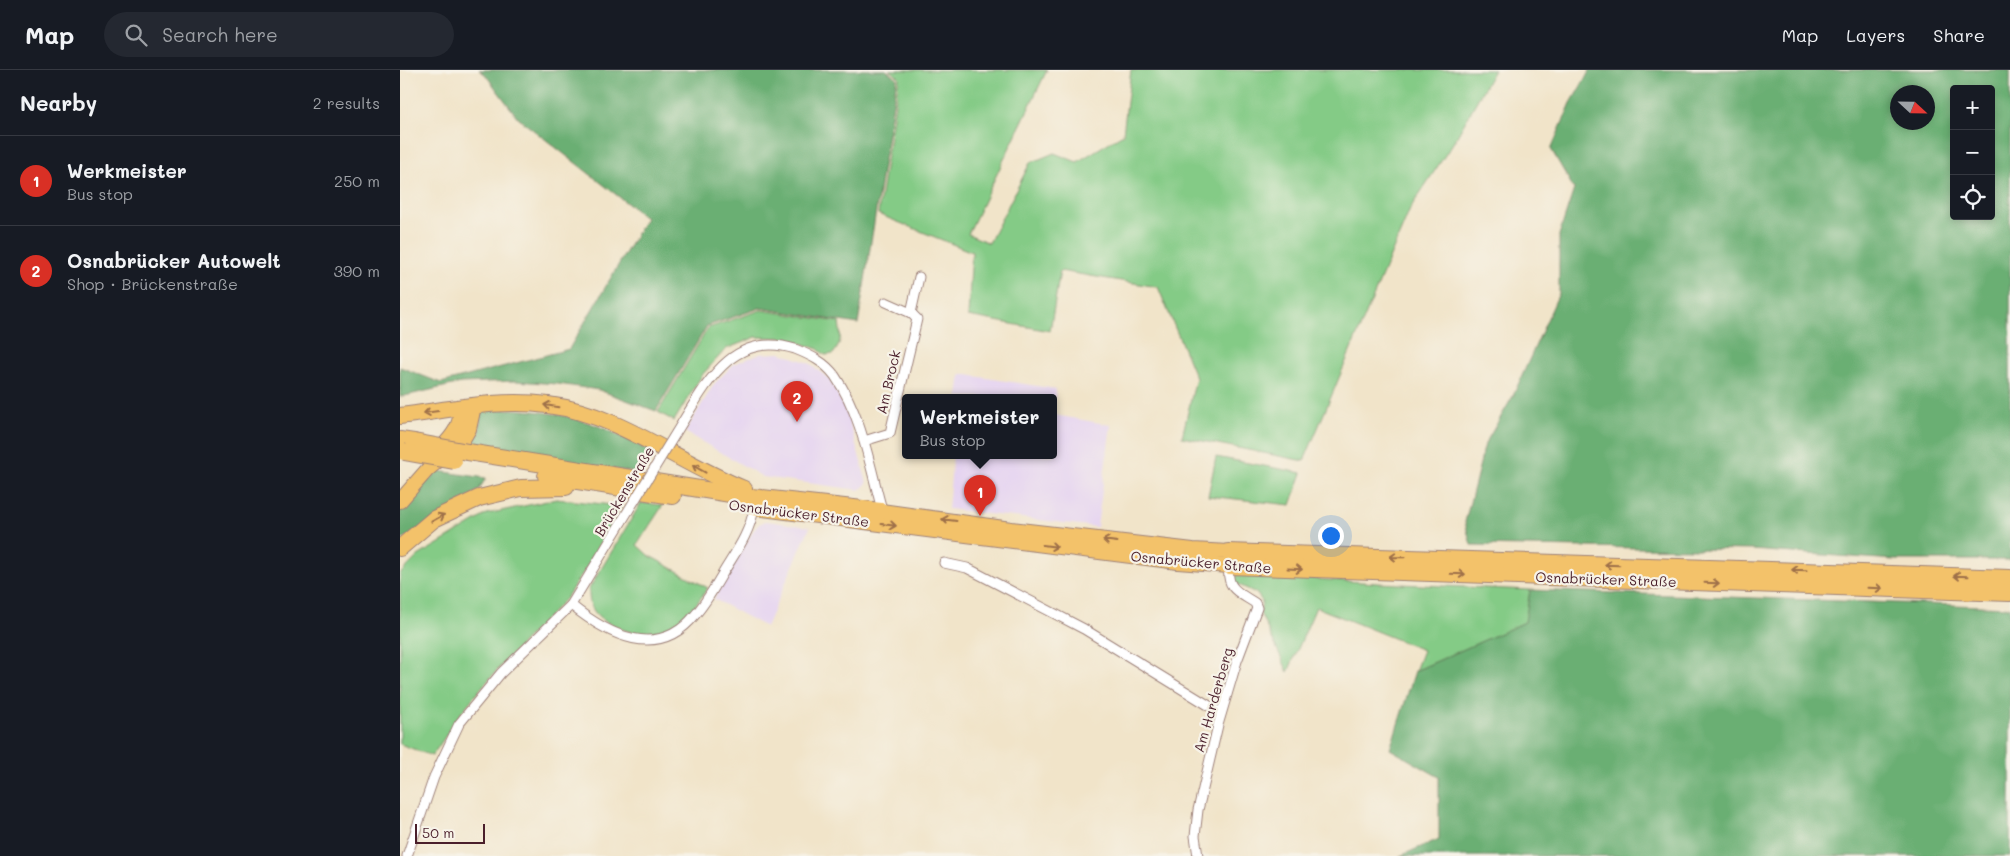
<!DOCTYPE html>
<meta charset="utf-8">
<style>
:root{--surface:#171b24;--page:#242831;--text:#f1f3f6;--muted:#9ea1a6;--line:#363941;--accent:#d93025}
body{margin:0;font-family:Mali,sans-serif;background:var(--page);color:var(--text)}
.controls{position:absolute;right:15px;top:15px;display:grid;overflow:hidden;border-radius:5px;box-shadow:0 2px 8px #0003}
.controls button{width:45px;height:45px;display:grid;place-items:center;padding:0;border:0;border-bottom:1px solid var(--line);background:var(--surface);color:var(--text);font:25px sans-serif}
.compass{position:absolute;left:1490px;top:15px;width:45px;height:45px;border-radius:50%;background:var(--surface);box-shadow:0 2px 8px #0003;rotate:112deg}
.scale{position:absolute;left:15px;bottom:12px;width:70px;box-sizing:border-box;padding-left:5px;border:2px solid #4a1f2b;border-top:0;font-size:14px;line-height:18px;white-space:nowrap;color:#4a1f2b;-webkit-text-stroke:4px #f7f3e8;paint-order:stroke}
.you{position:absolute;left:930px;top:465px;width:18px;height:18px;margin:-12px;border:4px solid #fff;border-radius:50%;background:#1a73e8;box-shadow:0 0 0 8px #1a73e833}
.badge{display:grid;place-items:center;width:32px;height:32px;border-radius:50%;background:var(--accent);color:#fff;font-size:16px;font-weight:700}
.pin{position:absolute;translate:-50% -41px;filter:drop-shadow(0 1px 2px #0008)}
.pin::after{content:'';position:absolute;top:26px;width:18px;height:15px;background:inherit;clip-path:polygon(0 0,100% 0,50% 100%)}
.popup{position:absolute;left:502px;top:324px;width:155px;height:65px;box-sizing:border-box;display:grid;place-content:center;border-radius:5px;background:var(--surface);filter:drop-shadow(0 1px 4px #0005);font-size:16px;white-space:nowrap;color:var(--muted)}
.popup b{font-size:19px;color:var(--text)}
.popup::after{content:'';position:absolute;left:50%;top:100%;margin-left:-10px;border:10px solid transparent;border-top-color:var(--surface)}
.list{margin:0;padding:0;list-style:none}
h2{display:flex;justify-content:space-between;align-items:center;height:65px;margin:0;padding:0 20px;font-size:21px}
h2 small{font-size:16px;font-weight:400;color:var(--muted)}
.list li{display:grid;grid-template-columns:32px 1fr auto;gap:15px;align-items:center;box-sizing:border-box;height:90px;padding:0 20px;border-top:1px solid var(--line)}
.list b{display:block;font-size:19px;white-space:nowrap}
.list p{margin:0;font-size:16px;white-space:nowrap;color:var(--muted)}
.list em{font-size:16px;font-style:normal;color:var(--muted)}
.icon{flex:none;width:28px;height:28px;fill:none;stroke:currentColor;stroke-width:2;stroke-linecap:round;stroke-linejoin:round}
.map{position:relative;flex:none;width:1610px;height:786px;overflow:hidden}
header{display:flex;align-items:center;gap:30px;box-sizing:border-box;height:70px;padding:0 25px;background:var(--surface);border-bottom:1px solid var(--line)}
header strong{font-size:24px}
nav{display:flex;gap:28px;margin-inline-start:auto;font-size:18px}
.search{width:350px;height:45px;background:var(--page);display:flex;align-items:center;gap:12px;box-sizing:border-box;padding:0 18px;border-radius:28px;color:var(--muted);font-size:19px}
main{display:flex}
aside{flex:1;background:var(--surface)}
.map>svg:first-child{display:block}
.built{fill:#e5d3f1}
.green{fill:#84cb86;stroke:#677558}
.forest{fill:#6baf73;stroke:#5a674f;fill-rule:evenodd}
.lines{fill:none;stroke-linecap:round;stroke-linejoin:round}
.street-casing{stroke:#9e827a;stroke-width:11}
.primary-casing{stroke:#9e827a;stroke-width:16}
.highway-casing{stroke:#9e827a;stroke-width:18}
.street{stroke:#fff;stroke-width:9}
.primary{stroke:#f3c26a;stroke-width:14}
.highway{stroke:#f3c26a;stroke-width:16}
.street-bridge-casing{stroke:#9e827a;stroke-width:11;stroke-linecap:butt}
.highway-bridge-casing{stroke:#9e827a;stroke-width:18;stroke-linecap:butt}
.street-bridge{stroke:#fff;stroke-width:9}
.highway-bridge{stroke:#f3c26a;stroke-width:16}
.oneway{stroke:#9e704a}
.labels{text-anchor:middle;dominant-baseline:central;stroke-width:4.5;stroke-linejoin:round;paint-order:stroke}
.street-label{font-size:14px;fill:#4a1f2b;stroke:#f7f3e8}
</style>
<header>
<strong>Map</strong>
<div class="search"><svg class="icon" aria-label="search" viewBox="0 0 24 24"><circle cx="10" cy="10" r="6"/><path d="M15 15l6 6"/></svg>Search here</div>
<nav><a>Map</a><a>Layers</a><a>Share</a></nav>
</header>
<main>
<aside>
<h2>Nearby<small>2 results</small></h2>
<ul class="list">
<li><span class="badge">1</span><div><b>Werkmeister</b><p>Bus stop</p></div><em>250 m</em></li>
<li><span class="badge">2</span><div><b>Osnabrücker Autowelt</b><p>Shop · Brückenstraße</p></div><em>390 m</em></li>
</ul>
</aside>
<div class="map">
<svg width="1610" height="786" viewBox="0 0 1610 786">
<rect width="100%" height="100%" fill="#f7f3e8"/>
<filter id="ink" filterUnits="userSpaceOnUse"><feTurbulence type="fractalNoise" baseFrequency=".02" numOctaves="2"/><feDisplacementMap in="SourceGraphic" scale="10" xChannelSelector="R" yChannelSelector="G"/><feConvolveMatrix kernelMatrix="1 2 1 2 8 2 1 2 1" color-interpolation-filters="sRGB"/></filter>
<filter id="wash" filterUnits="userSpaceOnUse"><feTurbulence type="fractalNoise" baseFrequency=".0096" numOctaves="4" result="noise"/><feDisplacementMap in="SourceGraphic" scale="20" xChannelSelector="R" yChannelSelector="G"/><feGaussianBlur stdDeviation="1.12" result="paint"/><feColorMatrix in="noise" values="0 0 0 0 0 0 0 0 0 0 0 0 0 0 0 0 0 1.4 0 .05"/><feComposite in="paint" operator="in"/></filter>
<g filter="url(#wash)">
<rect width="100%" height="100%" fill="#f1e4c9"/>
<g class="built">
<path d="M381 283 409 293 430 310 446 340 467 413 460 420 363 407 285 362 314 314 334 294 359 284Z"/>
<path d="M561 304 656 319 654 339V327H558Z"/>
<path d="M654 345 711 355 697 457 548 439 553 385H654Z"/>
<path d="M366 451 410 457 366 557 314 529 353 461 359 454Z"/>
</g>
<g class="green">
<path d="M489 0H647L568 164 589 173 630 93 654 83 677 92 723 64 731 0H1094L1055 70 1011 137 904 391 782 367 796 308 758 217 660 201 650 261 568 246 572 182 478 144 499 7Z"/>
<path d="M361 240 439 252C441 266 442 273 433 284L425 285 418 279 387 268 356 267 326 279 302 305 274 351 258 342 308 258Z"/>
<path d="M816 387 902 403 891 435 808 426Z"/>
<path d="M156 429 222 436 187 497 166 528 114 582 82 617 64 639 32 686 0 674V504L18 486 87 444Z"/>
<path d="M241 433 263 435 237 475 248 485 308 518C298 531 289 547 275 556 271 559 263 563 258 564 240 568 204 556 194 541 189 533 189 528 189 519Z"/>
<path d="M838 504 977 513 1130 520 1126 552 1015 601 1023 580 916 537 888 602 860 543 862 531 856 523 835 513 834 508Z"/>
</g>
<g class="forest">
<path d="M79 0H486L497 8 458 254 360 238 307 256 256 341 199 320 158 314 116 311 61 313 0 327V297L41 313 169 279 246 148 118 48 85 4Z"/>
<path d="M1190 0H1610V490H1495L1351 480 1071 475 1065 452 1085 374 1113 326 1159 223V165L1174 119 1151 79 1171 33ZM1554 19H1591V146H1554ZM1498 22H1528V52H1498Z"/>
<path d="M111 339C134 341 158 343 180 350 206 357 230 371 254 383L242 404 71 375 79 363 81 341Z"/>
<path d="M38 401 86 408 78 421 0 471V439L14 423Z"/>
<path d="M1130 520 1610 537V786H1000L1039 769V707L990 679 1015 601 1125 552Z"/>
</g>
</g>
<g filter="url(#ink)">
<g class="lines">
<g class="street-casing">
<g id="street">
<path d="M486 232 511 243"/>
<path d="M282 353C308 310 335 260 395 279 410 285 425 292 435 306 461 344 469 392 481 436V441"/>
<path d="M464 371 490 363 517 249 511 243 519 207"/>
<path d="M544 493 567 498 684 559 821 643"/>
<path d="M171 535C208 565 258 591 295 545 306 533 314 518 323 503 335 483 350 463 354 438"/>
<path d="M7 786 34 707 59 654 101 603 171 535 222 451"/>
<path d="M798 786 795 766 798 740 818 655 837 591 857 538 855 533C838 522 826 519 829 496"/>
</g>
</g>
<g class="primary-casing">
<g id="primary">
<path d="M41 378C55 364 59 357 62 338"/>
<path d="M0 431 28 399 62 371 69 359 74 336"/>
<path d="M354 438 778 492 829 496"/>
<path d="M481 441 611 459 793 480 828 482"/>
</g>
</g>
<g class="highway-casing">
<g id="highway">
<path d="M0 346C49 340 99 328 148 335 220 344 278 393 344 419"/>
<path d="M0 370 14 372"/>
<path d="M68 382 343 426 481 441"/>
<path d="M146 406 273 426"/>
<path d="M0 478 34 449 79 428 121 418 166 417"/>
<path d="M828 482 1610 508"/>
<path d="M829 496 1610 523"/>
</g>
</g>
<use href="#street" class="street"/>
<use href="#primary" class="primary"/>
<use href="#highway" class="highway"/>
<g class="street-bridge-casing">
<path id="street-bridge" d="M222 451 282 353"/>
</g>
<g class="highway-bridge-casing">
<g id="highway-bridge">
<path d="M14 372 68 382"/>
<path d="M4 382 54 391"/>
</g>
</g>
<use href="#street-bridge" class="street-bridge"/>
<use href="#highway-bridge" class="highway-bridge"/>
</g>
<defs><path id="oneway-shaft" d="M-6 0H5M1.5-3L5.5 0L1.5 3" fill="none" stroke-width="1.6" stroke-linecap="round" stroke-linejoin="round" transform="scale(1.25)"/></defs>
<g class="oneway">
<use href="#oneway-shaft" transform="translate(151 336) rotate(-171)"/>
<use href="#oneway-shaft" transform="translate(31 342) rotate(172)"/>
<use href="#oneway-shaft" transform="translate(299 399) rotate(-151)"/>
<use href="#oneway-shaft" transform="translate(38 448) rotate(-29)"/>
<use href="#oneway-shaft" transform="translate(549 450) rotate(-173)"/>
<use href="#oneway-shaft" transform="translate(489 455) rotate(7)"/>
<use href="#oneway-shaft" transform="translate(710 471) rotate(-173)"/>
<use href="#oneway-shaft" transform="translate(650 476) rotate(7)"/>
<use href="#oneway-shaft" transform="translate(997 487) rotate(-179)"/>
<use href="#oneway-shaft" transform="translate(1212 495) rotate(-178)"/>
<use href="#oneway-shaft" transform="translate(895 499) rotate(3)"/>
<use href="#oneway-shaft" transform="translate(1399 500) rotate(-178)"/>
<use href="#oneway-shaft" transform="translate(1058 504) rotate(2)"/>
<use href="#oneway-shaft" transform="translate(1561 506) rotate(-178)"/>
<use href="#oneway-shaft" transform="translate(1312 513) rotate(2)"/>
<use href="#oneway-shaft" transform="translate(1475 518) rotate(2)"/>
</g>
</g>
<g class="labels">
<g class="street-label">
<text transform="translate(488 312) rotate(-77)">Am Brock</text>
<text transform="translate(224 421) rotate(-59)">Brückenstraße</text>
<text transform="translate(399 443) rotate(7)">Osnabrücker Straße</text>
<text transform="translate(801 492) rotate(5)">Osnabrücker Straße</text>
<text transform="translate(1206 509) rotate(2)">Osnabrücker Straße</text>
<text transform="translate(813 630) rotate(-74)">Am Harderberg</text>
</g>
</g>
</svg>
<div class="controls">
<button>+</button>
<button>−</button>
<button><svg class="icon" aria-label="locate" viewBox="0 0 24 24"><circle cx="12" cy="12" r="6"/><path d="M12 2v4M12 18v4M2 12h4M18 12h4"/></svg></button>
</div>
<svg class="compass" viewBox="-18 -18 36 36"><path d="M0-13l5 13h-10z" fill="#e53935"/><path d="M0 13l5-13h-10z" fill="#9ea1a6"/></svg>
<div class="scale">50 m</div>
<div class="you"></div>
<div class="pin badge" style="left:580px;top:446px">1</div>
<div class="popup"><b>Werkmeister</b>Bus stop</div>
<div class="pin badge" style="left:397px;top:352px">2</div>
</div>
</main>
